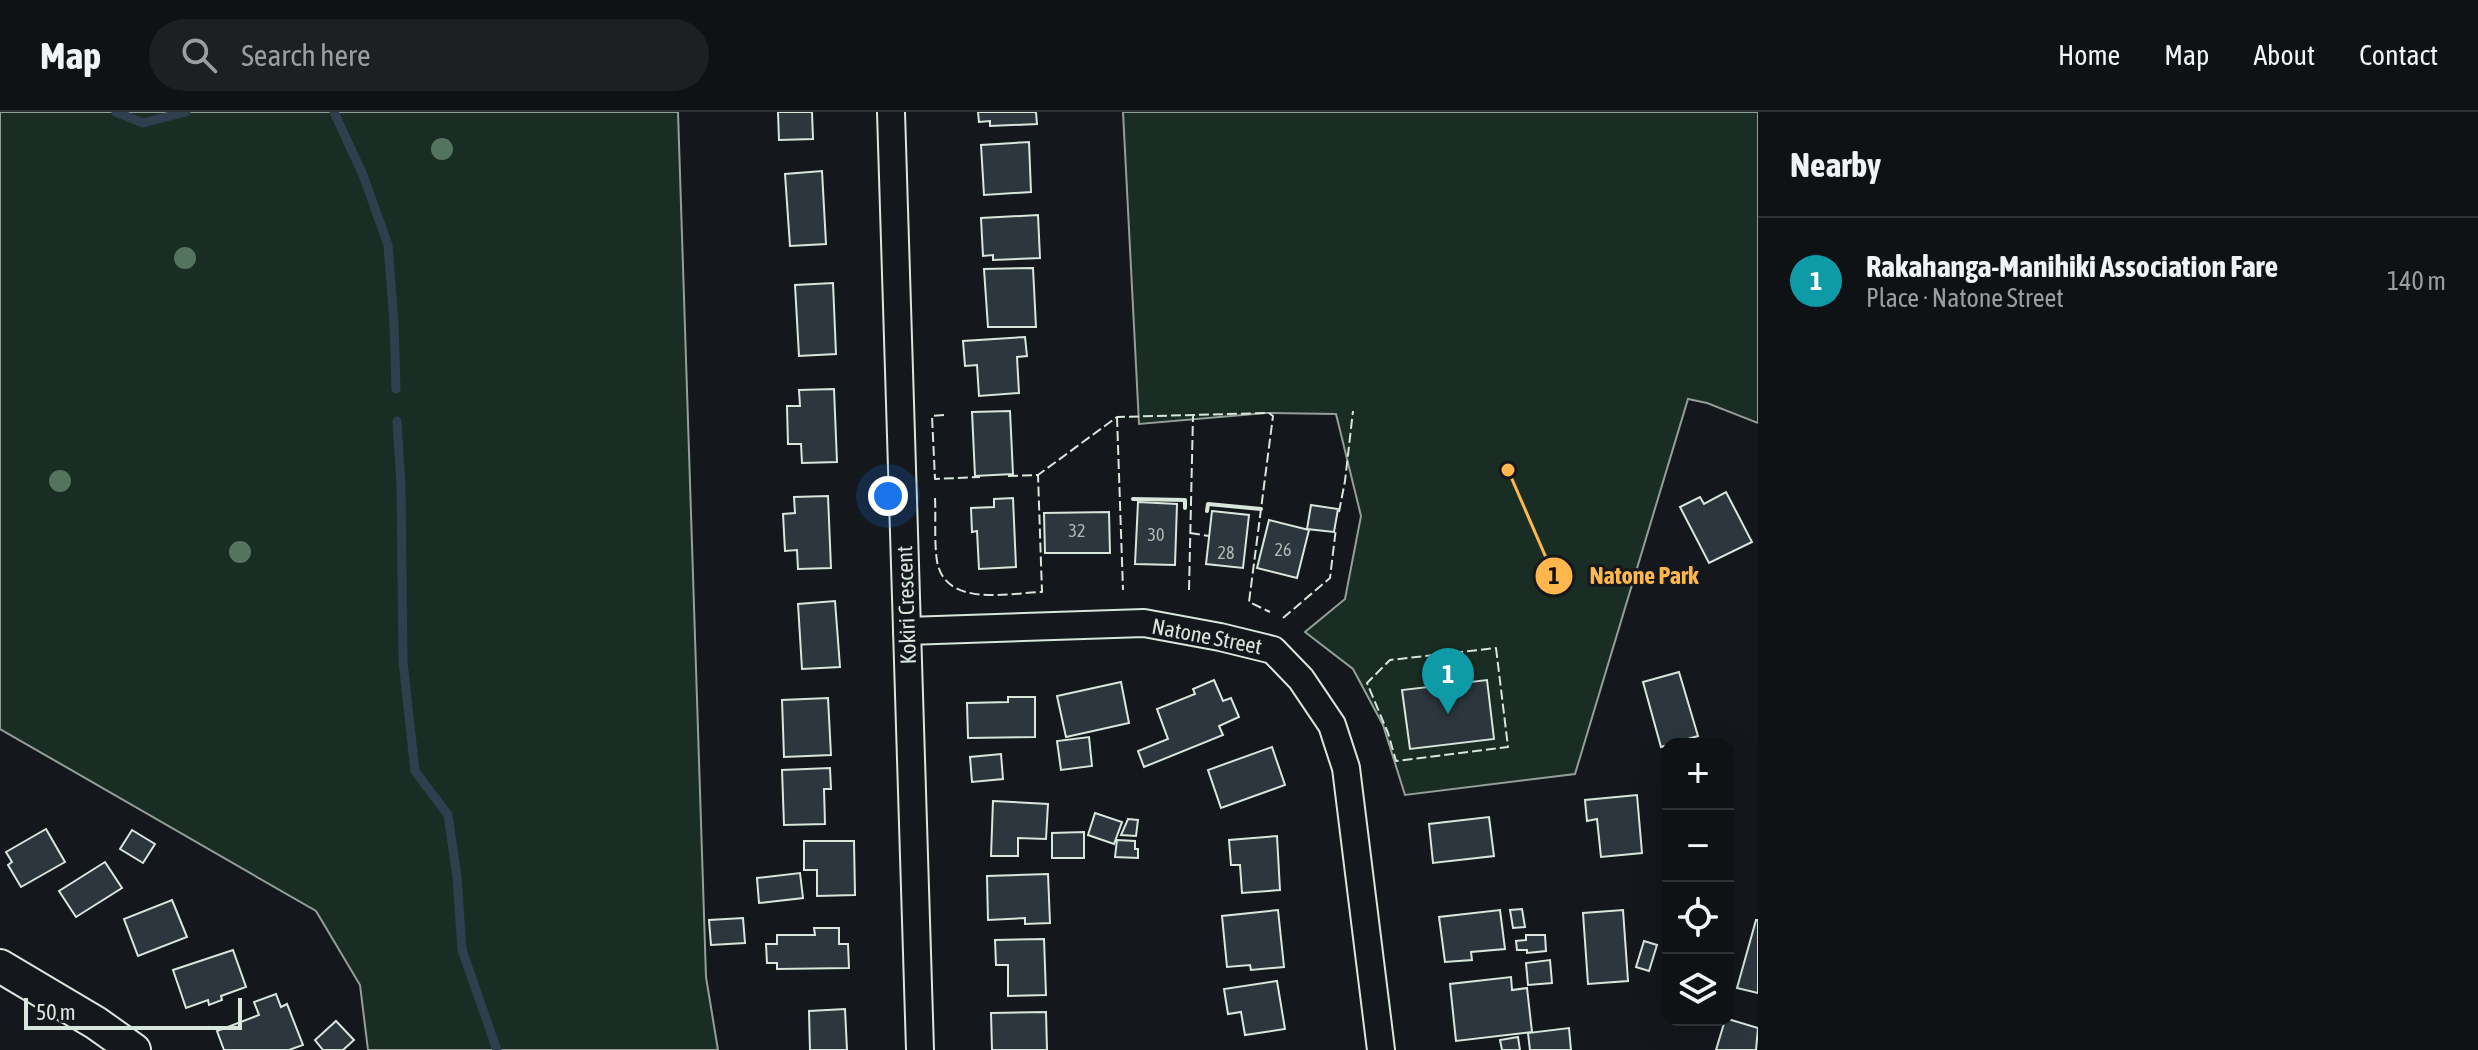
<!DOCTYPE html>
<meta charset="utf-8">
<style>
:root{--surface:#0f1215;--page:#1d2022;--text:#f1f3f6;--muted:#9b9ea0;--line:#2f3234;--accent:#ffb74d}
body{margin:0;font-family:"Asap Condensed",sans-serif;background:var(--page);color:var(--text)}
.controls{position:absolute;right:24px;bottom:24px;display:grid;overflow:hidden;border-radius:16px;box-shadow:0 8px 32px #0002}
.controls button{width:72px;height:72px;display:grid;place-items:center;padding:0;border:0;border-bottom:2px solid var(--line);background:var(--surface);color:var(--text);font:40px sans-serif}
.scale{position:absolute;left:24px;bottom:20px;width:218px;box-sizing:border-box;padding-left:8px;border:4px solid #d8e6dc;border-top:0;font-size:22px;line-height:28px;white-space:nowrap;color:#d8e6dc;-webkit-text-stroke:6px #14181c;paint-order:stroke}
.you{position:absolute;left:888px;top:384px;width:28px;height:28px;margin:-20px;border:6px solid #fff;border-radius:50%;background:#1a73e8;box-shadow:0 0 0 12px #1a73e833}
.badge{display:grid;place-items:center;width:52px;height:52px;border-radius:50%;background:var(--accent);color:#fff;font-size:26px;font-weight:700}
.pin{position:absolute;translate:-50% -66px;filter:drop-shadow(0 2px 4px #0008)}
.pin::after{content:'';position:absolute;top:42px;width:28px;height:24px;background:inherit;clip-path:polygon(0 0,100% 0,50% 100%)}
.list{margin:0;padding:0;list-style:none}
h2{display:flex;justify-content:space-between;align-items:center;height:104px;margin:0;padding:0 32px;font-size:34px}
h2 small{font-size:26px;font-weight:400;color:var(--muted)}
.list li{display:grid;grid-template-columns:52px 1fr auto;gap:24px;align-items:center;box-sizing:border-box;height:128px;padding:0 32px;border-top:2px solid var(--line)}
.list b{display:block;font-size:30px;white-space:nowrap}
.list p{margin:0;font-size:26px;white-space:nowrap;color:var(--muted)}
.list em{font-size:26px;font-style:normal;color:var(--muted)}
.icon{flex:none;width:44px;height:44px;fill:none;stroke:currentColor;stroke-width:2;stroke-linecap:round;stroke-linejoin:round}
.map{position:relative;flex:none;width:1758px;height:938px;overflow:hidden}
header{display:flex;align-items:center;gap:48px;box-sizing:border-box;height:112px;padding:0 40px;background:var(--surface);border-bottom:2px solid var(--line)}
header strong{font-size:38px}
nav{display:flex;gap:44px;margin-inline-start:auto;font-size:28px}
.search{width:560px;height:72px;background:var(--page);display:flex;align-items:center;gap:20px;box-sizing:border-box;padding:0 28px;border-radius:44px;color:var(--muted);font-size:30px}
main{display:flex}
aside{flex:1;background:var(--surface)}
.map>svg:first-child{display:block}
.green{fill:#1a2d24;stroke:#939e99;stroke-width:2}
.lines{fill:none;stroke-linecap:round;stroke-linejoin:round}
.stream{stroke:#2f3f4d;stroke-width:9}
.building{fill:#2c363c;stroke:#d8e6dc;stroke-width:2}
.minor-casing{stroke:#d8e6dc;stroke-width:30}
.tertiary-casing{stroke:#d8e6dc;stroke-width:36}
.minor{stroke:#14181c;stroke-width:26}
.tertiary{stroke:#14181c;stroke-width:32}
.fence{stroke:#d8e6dc;stroke-width:2;stroke-dasharray:10 4;stroke-linecap:butt}
.wall{stroke:#d8e6dc;stroke-width:4}
.tree{fill:#55745f}
.labels{text-anchor:middle;dominant-baseline:central;stroke-width:6;stroke-linejoin:round;paint-order:stroke}
.number-label{font-size:18px;fill:#adbab4}
.street-label{font-size:22px;fill:#d8e6dc;stroke:#14181c}
.leader{fill:none;stroke:#ffb74d;stroke-width:3}
.callout-dot{fill:#ffb74d;stroke:#14181c;stroke-width:3}
.mark-label{font-size:24px;text-anchor:middle;font-weight:bold;fill:#111}
.callout-label{font-size:24px;text-anchor:middle;font-weight:bold;fill:#ffb74d;stroke:#14181c;stroke-width:6;stroke-linejoin:round;paint-order:stroke}
</style>
<header>
<strong>Map</strong>
<div class="search"><svg class="icon" aria-label="search" viewBox="0 0 24 24"><circle cx="10" cy="10" r="6"/><path d="M15 15l6 6"/></svg>Search here</div>
<nav><a>Home</a><a>Map</a><a>About</a><a>Contact</a></nav>
</header>
<main>
<div class="map">
<svg width="1758" height="938" viewBox="0 0 1758 938">
<rect width="100%" height="100%" fill="#14181c"/>
<g class="green">
<path d="M0 0H678L706 865 718 938H368L360 873 316 799 0 617Z"/>
<path d="M1123 0H1758V311L1707 291 1688 287 1575 662 1405 683 1383 613 1353 557 1305 520 1345 487 1361 404 1336 302 1266 301 1139 312Z"/>
</g>
<g class="lines">
<g class="stream">
<path d="M116 0 143 11 186 0"/>
<path d="M334 0 363 63 388 133 394 212 396 277"/>
<path d="M397 309 401 374 403 550 415 659 448 703 457 765 462 838 497 938"/>
</g>
</g>
<g class="building">
<path d="M778 0H812L813 27 779 28Z"/>
<path d="M978 0H1036L1037 12 990 14V9L979 10Z"/>
<path d="M1029 30 1031 80 984 83 981 33Z"/>
<path d="M822 59 826 132 790 134 785 62Z"/>
<path d="M1038 103 1040 146 993 148V143L983 144 981 106Z"/>
<path d="M1033 156 1036 215H988L984 157Z"/>
<path d="M833 171 836 242 799 244 795 173Z"/>
<path d="M1025 225 1027 244 1017 245 1019 281 979 284 977 253 965 254 963 229Z"/>
<path d="M834 277 837 350 802 351 801 332H788L787 294H800L799 278Z"/>
<path d="M1010 299 1013 362 975 364 972 300Z"/>
<path d="M1726 380 1752 430 1709 451 1680 395 1700 385 1704 392Z"/>
<path d="M828 384 831 456 798 457 797 438 785 439 783 402 795 401 794 385Z"/>
<path d="M1013 386 1016 455 979 457 977 419 972 420 971 396 994 395V387Z"/>
<path d="M1138 390 1177 392 1175 453 1135 452Z"/>
<path d="M1311 393 1338 397 1334 420 1307 417Z"/>
<path d="M1212 399 1249 403 1243 456 1206 452Z"/>
<path d="M1109 400 1110 441H1045L1044 401Z"/>
<path d="M1269 408 1309 418 1297 466 1257 456Z"/>
<path d="M835 489 840 555 802 557 798 492Z"/>
<path d="M1679 560 1698 624 1661 635 1643 570Z"/>
<path d="M1214 568 1223 589 1231 586 1239 605 1219 614 1223 623 1144 655 1138 639 1168 627 1157 597 1195 582 1193 577Z"/>
<path d="M1487 568 1494 627 1410 637 1402 578Z"/>
<path d="M1121 570 1129 611 1066 625 1057 584Z"/>
<path d="M1008 585H1035V625L968 626 967 591 1008 590Z"/>
<path d="M828 586 831 643 784 645 782 588Z"/>
<path d="M1089 625 1092 654 1061 658 1057 629Z"/>
<path d="M1272 635 1285 673 1221 696 1208 658Z"/>
<path d="M1001 642 1003 667 972 670 970 645Z"/>
<path d="M830 656 831 677H824L825 712 784 713 782 658Z"/>
<path d="M1637 683 1642 741 1601 745 1597 707 1587 709 1585 688Z"/>
<path d="M993 689 1048 692 1046 727 1018 726V744H991Z"/>
<path d="M1095 701 1122 710 1114 732 1088 723Z"/>
<path d="M1489 705 1494 744 1433 751 1429 712Z"/>
<path d="M1128 707 1138 708 1136 724 1121 723Z"/>
<path d="M46 717 65 750 21 775 8 753 12 750 6 740Z"/>
<path d="M132 718 155 732 143 751 120 737Z"/>
<path d="M1084 720V746H1052V721Z"/>
<path d="M1277 724 1280 778 1242 781 1240 753H1231L1229 728Z"/>
<path d="M1117 728 1135 729V737H1138V746L1115 745Z"/>
<path d="M804 729H854L855 783 817 784V758H804Z"/>
<path d="M105 750 122 776 76 805 59 779Z"/>
<path d="M800 761 803 786 759 791 757 766Z"/>
<path d="M1048 762 1050 811 1025 812V806L988 808 987 764Z"/>
<path d="M172 788 187 825 138 844 124 807Z"/>
<path d="M1522 797 1525 815 1513 816 1510 798Z"/>
<path d="M1278 798 1284 855 1251 858 1250 853 1227 855 1222 804Z"/>
<path d="M1500 798 1505 837 1471 840 1472 848 1445 850 1439 805Z"/>
<path d="M1623 798 1628 869 1588 872 1583 801Z"/>
<path d="M743 806 745 831 711 833 709 808Z"/>
<path d="M1756 808H1758V881L1737 876Z"/>
<path d="M814 816H839V832H848L849 856 777 857V851H767L766 832H777V823H815Z"/>
<path d="M1526 823H1545L1546 839 1527 841V838H1517L1516 829 1526 828Z"/>
<path d="M1044 827 1046 883 1008 884V853H996L995 828Z"/>
<path d="M1644 829 1657 833 1649 859 1636 855Z"/>
<path d="M233 838 246 875 221 884 222 888 209 893 208 888 186 896 173 858Z"/>
<path d="M1550 848 1552 871 1528 873 1526 851Z"/>
<path d="M1511 865 1512 878 1527 876 1532 920 1456 929 1450 872Z"/>
<path d="M1277 869 1285 917 1245 923 1241 900 1228 902 1224 877Z"/>
<path d="M276 882 281 895 287 892 303 933 289 938H224L217 919 259 903 254 890Z"/>
<path d="M845 897 847 938H810L809 899Z"/>
<path d="M1046 900 1047 938H992L991 901Z"/>
<path d="M1728 907 1758 916 1756 938H1716L1725 908Z"/>
<path d="M336 909 354 928 343 938H323L315 928Z"/>
<path d="M1569 916 1571 938H1530L1528 921Z"/>
<path d="M1518 925 1520 938H1502L1500 928Z"/>
</g>
<g class="lines">
<g class="minor-casing">
<g id="minor">
<path d="M891 0 920 938"/>
<path d="M907 519 1144 511 1220 525 1273 538 1301 567 1332 613 1346 656 1381 938"/>
</g>
</g>
<g class="tertiary-casing">
<path id="tertiary" d="M0 854 96 911 134 938"/>
</g>
<use href="#minor" class="minor"/>
<use href="#tertiary" class="tertiary"/>
<g class="fence">
<path d="M944 303 932 304 935 367 980 365"/>
<path d="M1117 305 1123 478"/>
<path d="M1008 364 1038 363 1117 305 1269 301 1273 304 1249 490 1270 500"/>
<path d="M935 386C936 406 934 429 937 449 945 496 1009 481 1042 480L1038 363"/>
<path d="M1339 400 1345 369 1353 299"/>
<path d="M1190 421 1209 424"/>
<path d="M1189 478 1193 304"/>
<path d="M1283 506 1330 466 1336 416"/>
<path d="M1496 536 1508 635 1396 649 1388 621 1367 571 1390 548Z"/>
</g>
<g class="wall">
<path d="M1133 387 1185 388V396"/>
<path d="M1207 399 1208 392 1261 397"/>
</g>
</g>
<g class="tree">
<circle cx="442" cy="37" r="11"/>
<circle cx="185" cy="146" r="11"/>
<circle cx="60" cy="369" r="11"/>
<circle cx="240" cy="440" r="11"/>
</g>
<g class="labels">
<g class="number-label">
<text x="1077" y="418">32</text>
<text x="1156" y="422">30</text>
<text x="1283" y="437">26</text>
<text x="1226" y="440">28</text>
</g>
<g class="street-label">
<text transform="translate(906 493) rotate(-92)">Kokiri Crescent</text>
<text transform="translate(1207 524) rotate(11)">Natone Street</text>
</g>
</g>
<path class="leader" d="M1508 358L1554 464"/>
<g class="callout-dot">
<circle cx="1508" cy="358" r="8"/>
<circle cx="1554" cy="464" r="20"/>
</g>
<g class="mark-label">
<text x="1554" y="472">1</text>
</g>
<g class="callout-label">
<text x="1644" y="472">Natone Park</text>
</g>
</svg>
<div class="controls">
<button>+</button>
<button>−</button>
<button><svg class="icon" aria-label="locate" viewBox="0 0 24 24"><circle cx="12" cy="12" r="6"/><path d="M12 2v4M12 18v4M2 12h4M18 12h4"/></svg></button>
<button><svg class="icon" aria-label="layers" viewBox="0 0 24 24"><path d="M12 4l9 5-9 5-9-5zM3 14l9 5 9-5"/></svg></button>
</div>
<div class="scale">50 m</div>
<div class="you"></div>
<div class="pin badge" style="left:1448px;top:602px;background:#0f9aa8">1</div>
</div>
<aside>
<h2>Nearby<small></small></h2>
<ul class="list">
<li><span class="badge" style="background:#0f9aa8">1</span><div><b>Rakahanga-Manihiki Association Fare</b><p>Place · Natone Street</p></div><em>140 m</em></li>
</ul>
</aside>
</main>
